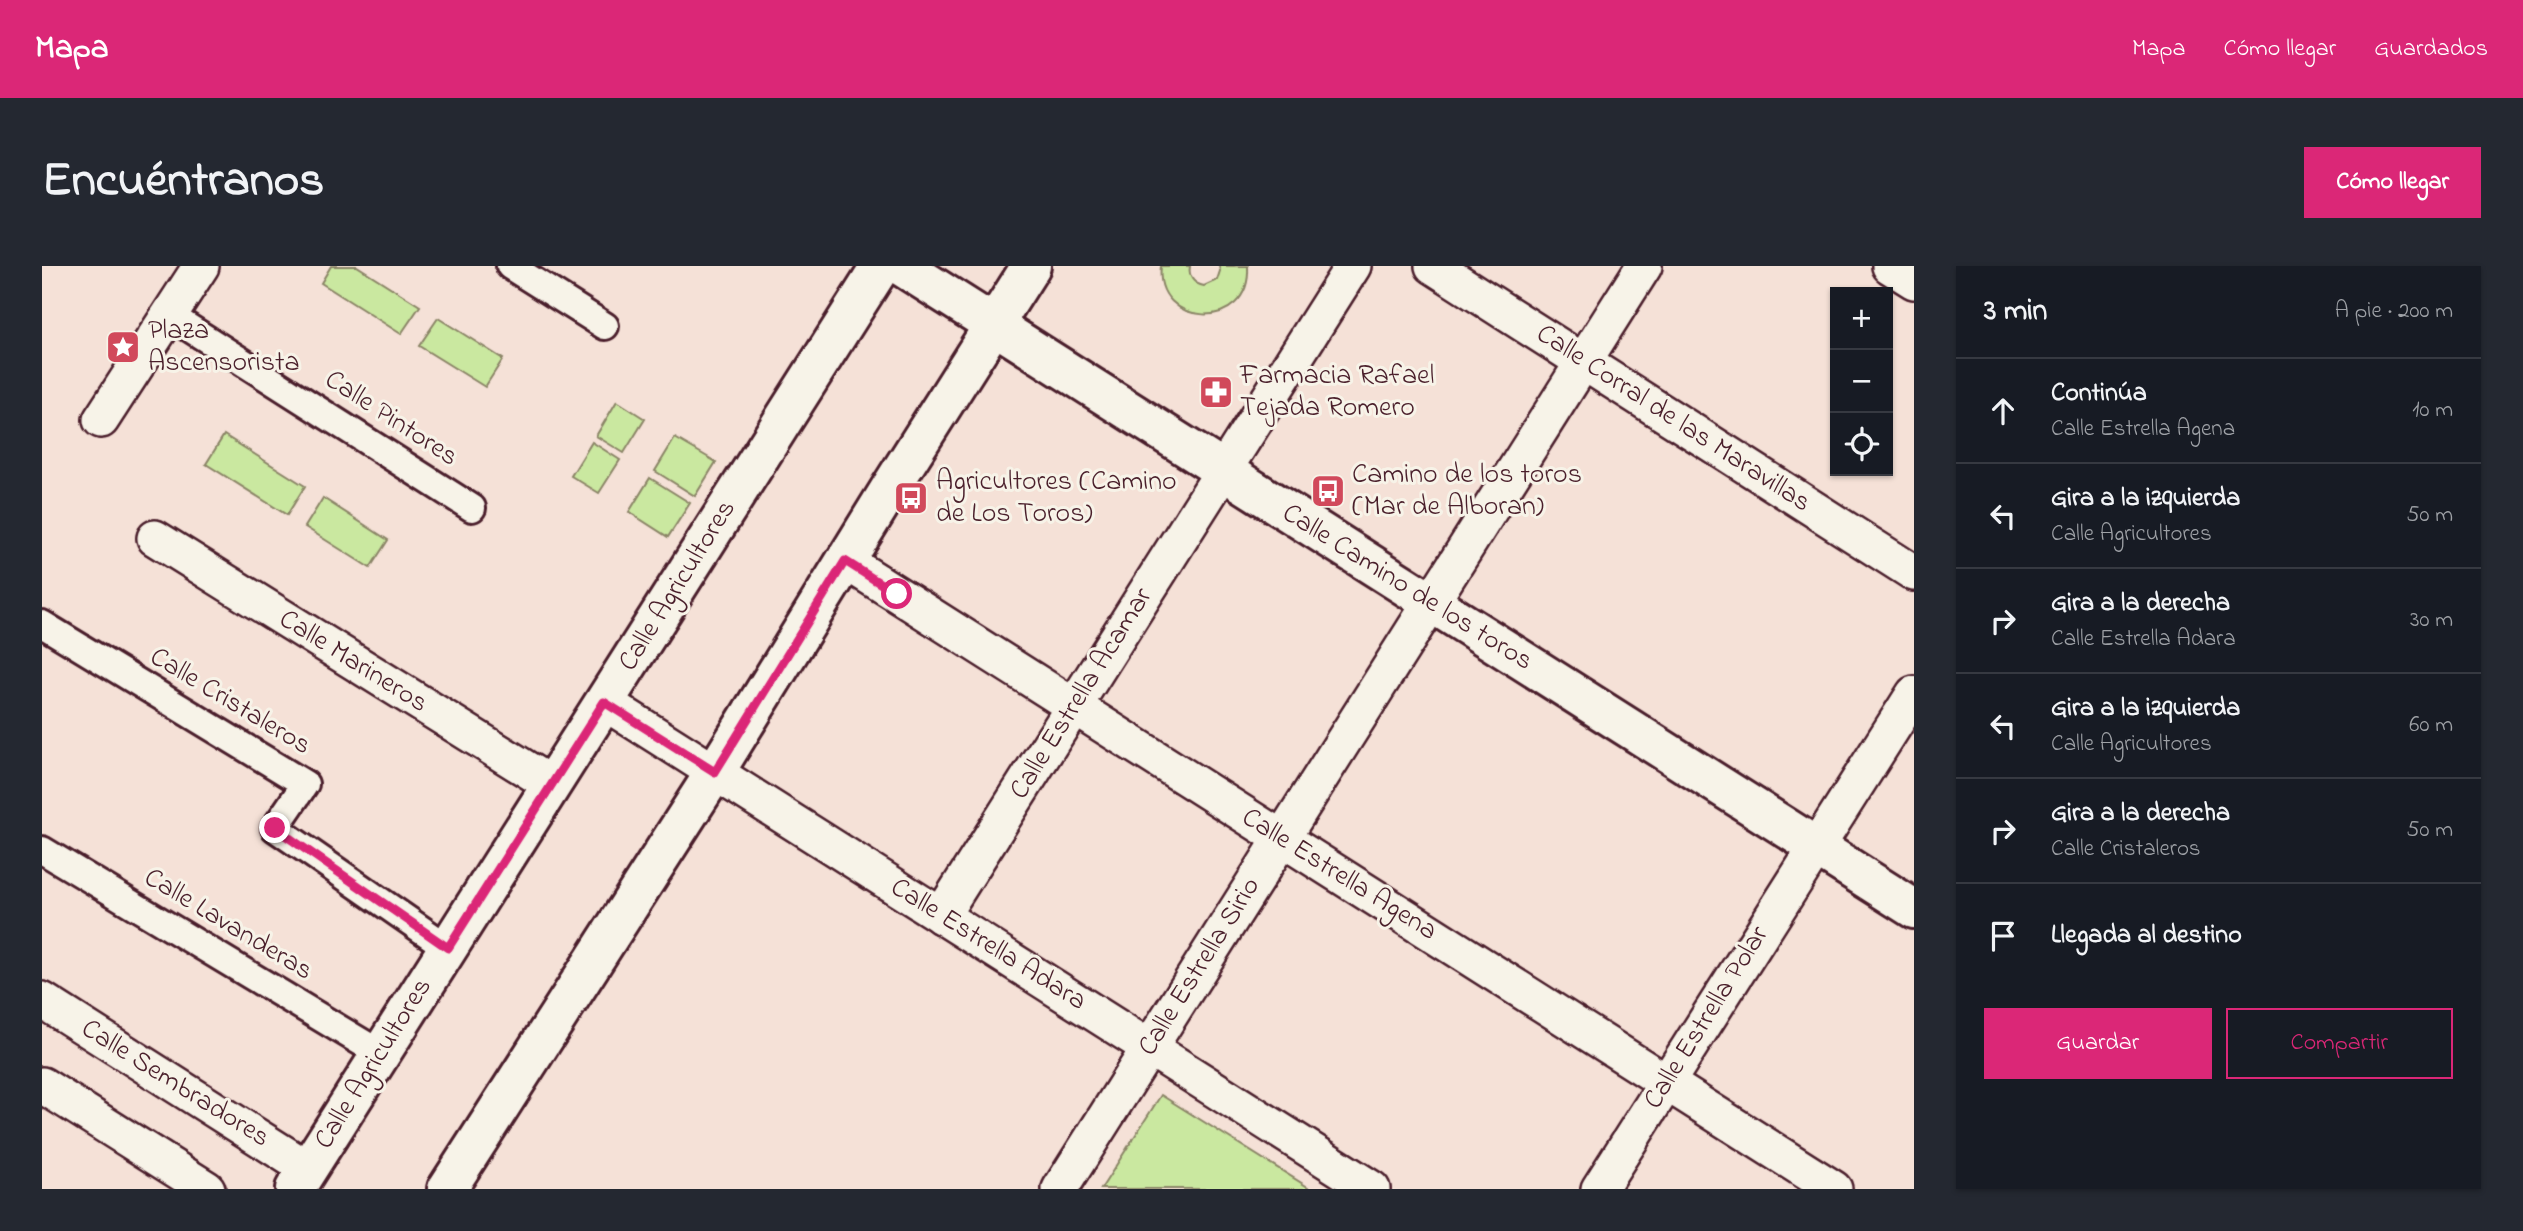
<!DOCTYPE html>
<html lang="es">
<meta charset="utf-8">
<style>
:root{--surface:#171b24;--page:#242831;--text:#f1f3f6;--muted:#9ea1a6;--line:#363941;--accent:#db2777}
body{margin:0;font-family:"Indie Flower",sans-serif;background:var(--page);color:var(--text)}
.controls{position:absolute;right:21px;top:21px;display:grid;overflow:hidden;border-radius:0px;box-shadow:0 2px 5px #0004}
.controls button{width:63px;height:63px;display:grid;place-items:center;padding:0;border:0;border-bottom:2px solid var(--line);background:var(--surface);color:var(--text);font:35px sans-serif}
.stop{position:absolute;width:21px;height:21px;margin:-16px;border:5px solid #db2777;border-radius:50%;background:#fff}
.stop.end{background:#db2777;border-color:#fff;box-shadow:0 2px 7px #0008}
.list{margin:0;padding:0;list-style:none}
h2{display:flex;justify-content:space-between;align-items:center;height:91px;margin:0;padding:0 28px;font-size:30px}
h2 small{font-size:23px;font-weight:400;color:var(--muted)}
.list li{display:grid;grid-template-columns:46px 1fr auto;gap:21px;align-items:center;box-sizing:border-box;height:105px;padding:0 28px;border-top:2px solid var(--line)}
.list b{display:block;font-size:26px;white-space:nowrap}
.list p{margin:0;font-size:23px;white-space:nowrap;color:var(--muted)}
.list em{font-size:23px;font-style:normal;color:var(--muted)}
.actions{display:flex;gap:14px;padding:21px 28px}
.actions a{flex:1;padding:16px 0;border:2px solid var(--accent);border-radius:0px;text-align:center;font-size:24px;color:var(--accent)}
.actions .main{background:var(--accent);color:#fff}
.icon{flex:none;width:38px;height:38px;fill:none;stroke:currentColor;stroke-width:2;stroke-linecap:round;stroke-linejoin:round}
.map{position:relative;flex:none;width:1872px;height:923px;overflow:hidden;border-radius:0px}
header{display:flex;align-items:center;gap:42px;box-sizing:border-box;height:98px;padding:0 35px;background:var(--accent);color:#fff}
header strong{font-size:33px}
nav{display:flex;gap:38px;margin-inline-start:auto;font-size:24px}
.intro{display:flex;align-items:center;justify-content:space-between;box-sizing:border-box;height:168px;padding:0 42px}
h1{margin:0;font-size:49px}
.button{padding:18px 32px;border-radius:0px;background:var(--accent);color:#fff;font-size:24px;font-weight:700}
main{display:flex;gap:42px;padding:0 42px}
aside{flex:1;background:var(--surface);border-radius:0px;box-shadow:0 2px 5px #0004}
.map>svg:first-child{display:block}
.green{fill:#cae8a0;stroke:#8a8466;stroke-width:2}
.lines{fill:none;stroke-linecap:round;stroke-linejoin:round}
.pedestrian-casing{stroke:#4a1f2b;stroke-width:32}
.minor-casing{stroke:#4a1f2b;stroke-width:40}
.tertiary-casing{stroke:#4a1f2b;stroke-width:44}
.pedestrian{stroke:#f7f3e8;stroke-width:26}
.minor{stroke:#f7f3e8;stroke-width:35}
.tertiary{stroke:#f7f3e8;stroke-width:38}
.route{stroke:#db2777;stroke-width:9}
.labels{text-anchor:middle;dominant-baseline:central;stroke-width:6;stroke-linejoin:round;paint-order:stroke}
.poi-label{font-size:28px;fill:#4a1f2b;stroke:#f7f3e8;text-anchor:start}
.street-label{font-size:28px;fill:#4a1f2b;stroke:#f7f3e8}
</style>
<header>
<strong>Mapa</strong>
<nav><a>Mapa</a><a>Cómo llegar</a><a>Guardados</a></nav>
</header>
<div class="intro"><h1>Encuéntranos</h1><a class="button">Cómo llegar</a></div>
<main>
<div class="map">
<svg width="1872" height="923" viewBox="0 0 1872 923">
<rect width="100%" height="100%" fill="#f5e1d7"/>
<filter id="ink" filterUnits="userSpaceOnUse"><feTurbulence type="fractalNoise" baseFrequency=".0143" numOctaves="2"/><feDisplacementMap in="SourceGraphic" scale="14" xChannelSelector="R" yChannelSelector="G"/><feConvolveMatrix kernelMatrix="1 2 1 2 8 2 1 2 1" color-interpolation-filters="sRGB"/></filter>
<g filter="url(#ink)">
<g class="green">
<path d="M289 0H315L378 40 359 68 279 17Z"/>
<path d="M1119 0H1148C1146 11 1152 18 1162 20L1175 14 1178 5 1177 0H1206C1210 68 1111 61 1119 0Z"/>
<path d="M396 52 461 93 443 121 377 80Z"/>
<path d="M575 135 603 153 582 187 554 170Z"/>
<path d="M182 169 263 220 245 249 164 198Z"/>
<path d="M633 172 674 196 653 230 613 205Z"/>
<path d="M550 176 578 194 557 227 529 210Z"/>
<path d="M608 212 648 237 626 271 587 246Z"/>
<path d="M281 232 346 274 328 302 263 261Z"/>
<path d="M1119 829 1269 923H1059Z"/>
</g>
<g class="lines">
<g class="pedestrian-casing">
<g id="pedestrian">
<path d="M468 0 563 60"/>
<path d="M127 49 430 242"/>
<path d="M0 358 263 518 233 562 406 682"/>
<path d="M0 584 339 788"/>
</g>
</g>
<g class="minor-casing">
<g id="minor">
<path d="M1391 0 1872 307"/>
<path d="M1848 0 1872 15"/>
<path d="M59 154 159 0"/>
<path d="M113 272 510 519"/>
<path d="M803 295 1792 923"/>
<path d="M562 436 1330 923"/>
<path d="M899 650 1311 0"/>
<path d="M0 734 266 903"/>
<path d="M0 819 165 923"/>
<path d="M1018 923 1602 0"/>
<path d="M1557 923 1872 428"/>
</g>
</g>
<g class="tertiary-casing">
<g id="tertiary">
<path d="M859 0 1872 643"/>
<path d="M253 923 839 0"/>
<path d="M405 923 673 506 849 221 989 0"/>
</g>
</g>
<use href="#pedestrian" class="pedestrian"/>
<use href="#minor" class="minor"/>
<use href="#tertiary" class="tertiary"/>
</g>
</g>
<g class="lines" filter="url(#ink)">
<path class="route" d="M233 562 406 682 562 436 673 506 803 295 855 328"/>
</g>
<defs>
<g id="sight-square" transform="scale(1.75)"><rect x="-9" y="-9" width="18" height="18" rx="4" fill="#d1495b" stroke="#f7f3e8"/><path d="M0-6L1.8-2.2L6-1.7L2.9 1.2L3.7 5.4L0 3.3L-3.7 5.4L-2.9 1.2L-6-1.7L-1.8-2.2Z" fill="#fff"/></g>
<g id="pharmacy-square" transform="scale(1.75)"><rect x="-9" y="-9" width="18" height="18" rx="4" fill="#d1495b" stroke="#f7f3e8"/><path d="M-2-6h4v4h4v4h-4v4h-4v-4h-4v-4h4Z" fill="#fff"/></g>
<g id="bus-square" transform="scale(1.75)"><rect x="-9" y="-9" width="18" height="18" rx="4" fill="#d1495b" stroke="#f7f3e8"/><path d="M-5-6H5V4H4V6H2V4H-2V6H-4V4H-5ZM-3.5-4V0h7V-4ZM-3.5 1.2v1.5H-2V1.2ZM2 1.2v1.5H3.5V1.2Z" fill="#fff"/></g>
</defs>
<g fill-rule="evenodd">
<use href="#sight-square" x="81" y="81"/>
<use href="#pharmacy-square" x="1174" y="126"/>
<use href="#bus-square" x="1286" y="225"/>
<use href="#bus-square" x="869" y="232"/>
</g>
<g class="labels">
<g class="poi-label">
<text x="106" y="65">Plaza<tspan x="106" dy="32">Ascensorista</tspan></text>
<text x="1198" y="110">Farmacia Rafael<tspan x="1198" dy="32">Tejada Romero</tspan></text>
<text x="1310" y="209">Camino de los toros<tspan x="1310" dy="32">(Mar de Alboran)</tspan></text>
<text x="894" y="216">Agricultores (Camino<tspan x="894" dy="32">de Los Toros)</tspan></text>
</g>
<g class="street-label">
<text transform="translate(349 153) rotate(33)">Calle Pintores</text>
<text transform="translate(1631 153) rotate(33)">Calle Corral de las Maravillas</text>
<text transform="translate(636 320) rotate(-58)">Calle Agricultores</text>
<text transform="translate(1365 322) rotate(32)">Calle Camino de los toros</text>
<text transform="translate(311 396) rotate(32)">Calle Marineros</text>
<text transform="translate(1040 428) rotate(-58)">Calle Estrella Acamar</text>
<text transform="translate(188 436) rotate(31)">Calle Cristaleros</text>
<text transform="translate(1297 609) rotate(32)">Calle Estrella Agena</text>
<text transform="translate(186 659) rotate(31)">Calle Lavanderas</text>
<text transform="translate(946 679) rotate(32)">Calle Estrella Adara</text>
<text transform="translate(1158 701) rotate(-58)">Calle Estrella Sirio</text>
<text transform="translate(1665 752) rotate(-58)">Calle Estrella Polar</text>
<text transform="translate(332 798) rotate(-58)">Calle Agricultores</text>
<text transform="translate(133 818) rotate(32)">Calle Sembradores</text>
</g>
</g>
</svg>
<div class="controls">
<button>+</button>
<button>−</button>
<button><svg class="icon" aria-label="locate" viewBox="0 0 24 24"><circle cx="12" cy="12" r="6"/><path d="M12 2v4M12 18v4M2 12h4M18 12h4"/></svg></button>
</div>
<div class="stop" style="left:855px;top:328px"></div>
<div class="stop end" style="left:233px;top:562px"></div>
</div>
<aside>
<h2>3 min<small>A pie · 200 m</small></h2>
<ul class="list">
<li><svg class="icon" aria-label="ahead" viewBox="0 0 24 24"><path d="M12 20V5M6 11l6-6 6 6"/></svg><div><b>Continúa</b><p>Calle Estrella Agena</p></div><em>10 m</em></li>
<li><svg class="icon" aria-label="left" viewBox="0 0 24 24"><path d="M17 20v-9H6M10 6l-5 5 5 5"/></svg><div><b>Gira a la izquierda</b><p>Calle Agricultores</p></div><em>50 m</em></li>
<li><svg class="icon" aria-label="right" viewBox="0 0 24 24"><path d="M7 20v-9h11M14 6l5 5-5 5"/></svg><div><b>Gira a la derecha</b><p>Calle Estrella Adara</p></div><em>30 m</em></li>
<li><svg class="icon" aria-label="left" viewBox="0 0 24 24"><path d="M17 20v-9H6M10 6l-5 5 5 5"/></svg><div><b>Gira a la izquierda</b><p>Calle Agricultores</p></div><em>60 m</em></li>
<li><svg class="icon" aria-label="right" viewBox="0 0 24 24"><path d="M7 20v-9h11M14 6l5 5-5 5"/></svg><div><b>Gira a la derecha</b><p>Calle Cristaleros</p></div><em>50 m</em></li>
<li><svg class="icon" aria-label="arrive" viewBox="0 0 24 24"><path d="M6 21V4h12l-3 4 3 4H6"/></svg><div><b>Llegada al destino</b></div></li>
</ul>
<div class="actions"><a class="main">Guardar</a><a>Compartir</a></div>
</aside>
</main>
